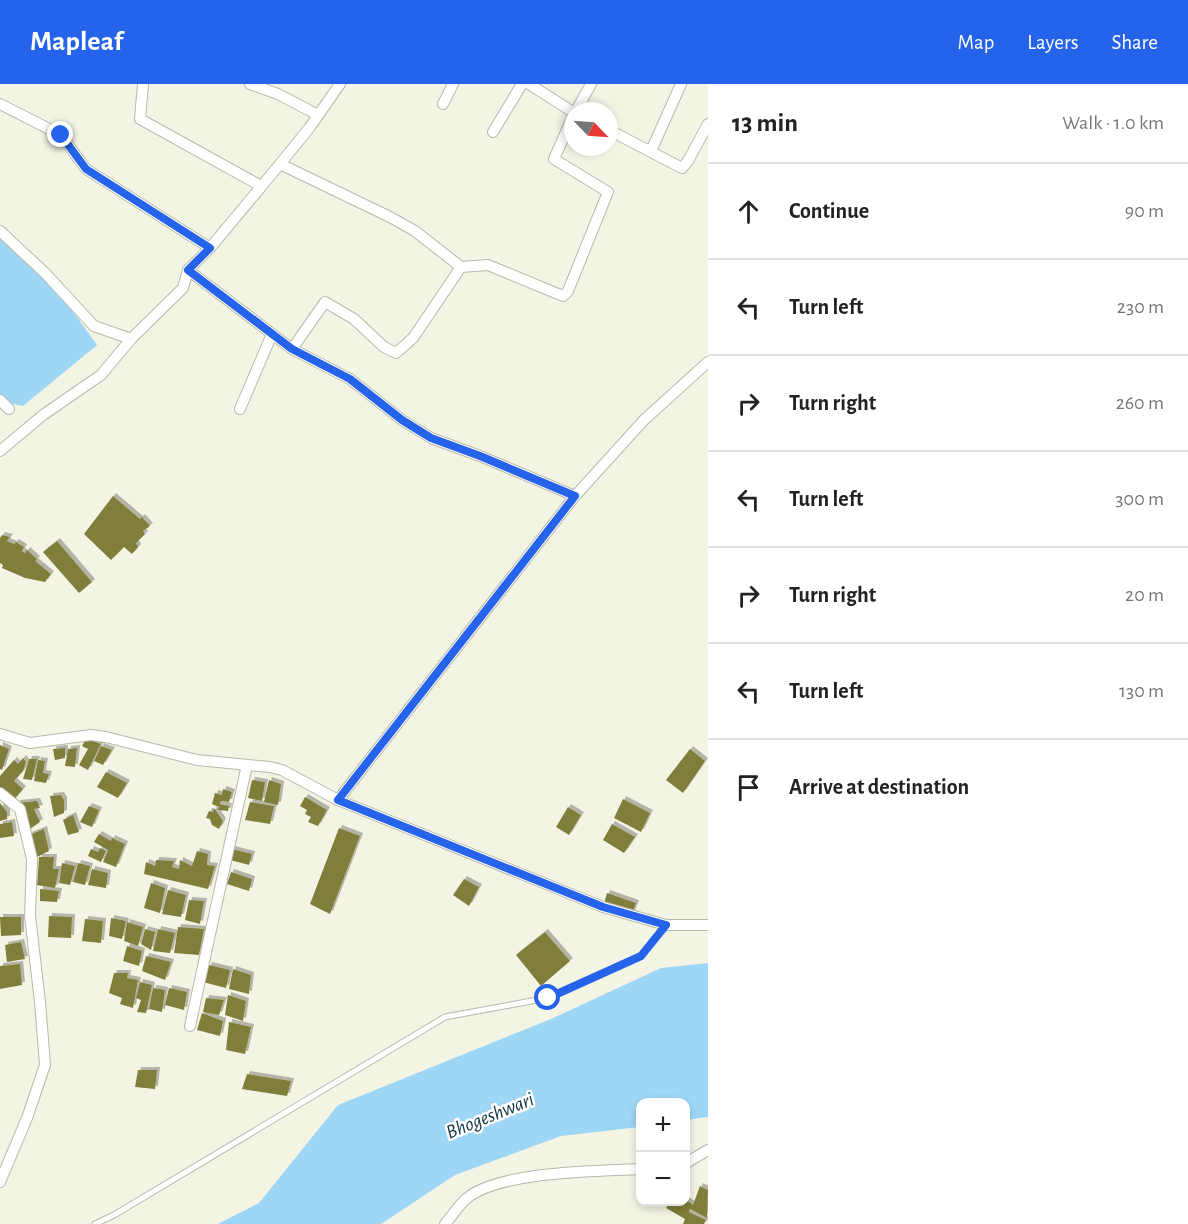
<!DOCTYPE html>
<meta charset="utf-8">
<style>
:root{--surface:#fff;--page:#f6f6f6;--text:#222;--muted:#767676;--line:#e0e0e0;--accent:#2563eb}
body{margin:0;font-family:"Alegreya Sans",sans-serif;background:var(--page);color:var(--text)}
.controls{position:absolute;right:18px;bottom:18px;display:grid;overflow:hidden;border-radius:12px;box-shadow:0 3px 9px #0003}
.controls button{width:54px;height:54px;display:grid;place-items:center;padding:0;border:0;border-bottom:2px solid var(--line);background:var(--surface);color:var(--text);font:30px sans-serif}
.compass{position:absolute;left:564px;top:18px;width:54px;height:54px;border-radius:50%;background:var(--surface);box-shadow:0 3px 9px #0003;rotate:115deg}
.stop{position:absolute;width:18px;height:18px;margin:-14px;border:4px solid #2563eb;border-radius:50%;background:#fff}
.stop.end{background:#2563eb;border-color:#fff;box-shadow:0 2px 6px #0008}
.list{margin:0;padding:0;list-style:none}
h2{display:flex;justify-content:space-between;align-items:center;height:78px;margin:0;padding:0 24px;font-size:26px}
h2 small{font-size:20px;font-weight:400;color:var(--muted)}
.list li{display:grid;grid-template-columns:39px 1fr auto;gap:18px;align-items:center;box-sizing:border-box;height:96px;padding:0 24px;border-top:2px solid var(--line)}
.list b{display:block;font-size:22px;white-space:nowrap}
.list em{font-size:20px;font-style:normal;color:var(--muted)}
.icon{flex:none;width:33px;height:33px;fill:none;stroke:currentColor;stroke-width:2;stroke-linecap:round;stroke-linejoin:round}
.map{position:relative;flex:none;width:708px;height:1140px;overflow:hidden}
header{display:flex;align-items:center;gap:36px;box-sizing:border-box;height:84px;padding:0 30px;background:var(--accent);color:#fff}
header strong{font-size:28px}
nav{display:flex;gap:33px;margin-inline-start:auto;font-size:21px}
main{display:flex}
aside{flex:1;background:var(--surface)}
.map>svg:first-child{display:block}
.water{fill:#9ed6f6}
.building{fill:#7f7e3a;filter:url(#shadow)}
.lines{fill:none;stroke-linecap:round;stroke-linejoin:round}
.lane-casing{stroke:#b8b9aa;stroke-width:7}
.street-casing{stroke:#b8b9aa;stroke-width:12}
.lane{stroke:#fff;stroke-width:5}
.street{stroke:#fff;stroke-width:10}
.route{stroke:#2563eb;stroke-width:8}
.labels{text-anchor:middle;dominant-baseline:central;stroke-width:5;stroke-linejoin:round;paint-order:stroke}
.water-label{font-size:20px;font-style:italic;fill:#133444;stroke:#fff}
</style>
<header>
<strong>Mapleaf</strong>
<nav><a>Map</a><a>Layers</a><a>Share</a></nav>
</header>
<main>
<div class="map">
<svg width="708" height="1140" viewBox="0 0 708 1140">
<defs>
<filter id="shadow"><feDropShadow dx="3" dy="-3" stdDeviation="0" flood-color="#0004"/></filter>
</defs>
<rect width="100%" height="100%" fill="#f4f4e5"/>
<g class="water">
<path d="M0 151 64 215 97 261 23 322 9 319 0 310Z"/>
<path d="M708 879V1033L686 1036V1018H640V1043L561 1052 455 1091 381 1140H218L259 1119 338 1021 551 935 661 884Z"/>
</g>
<g class="building">
<path d="M113 412 140 435 142 433 150 442 143 447 145 450 136 459 138 463 132 470 124 463 111 476 84 450Z"/>
<path d="M2 451 10 453 7 457 14 460 16 458 24 463 22 467 25 469 27 466 37 475 35 477 51 490 45 498 25 494 2 484 3 481 0 479V454Z"/>
<path d="M57 457 92 498 79 509 43 468Z"/>
<path d="M86 655 101 660 88 686 79 681 88 665 82 662Z"/>
<path d="M0 661 9 665 2 686 0 685Z"/>
<path d="M101 662 112 666 103 681 94 677Z"/>
<path d="M65 664V674L55 676 53 665Z"/>
<path d="M77 664 75 683 65 682 68 665Z"/>
<path d="M690 665 705 677 683 709 666 696Z"/>
<path d="M23 674 26 678 23 687 14 697 23 705 12 718 0 708V692L14 676 18 680Z"/>
<path d="M29 675H37L32 696 23 695Z"/>
<path d="M38 676 45 677 43 689 49 690 46 699 34 697Z"/>
<path d="M106 688 127 699 118 714 97 703Z"/>
<path d="M252 696 265 698 262 717 248 714Z"/>
<path d="M269 696 281 700 278 721 264 718Z"/>
<path d="M223 705 232 708 229 718 221 717 220 720 229 722 228 727 218 726 219 723 212 720 215 709 222 711Z"/>
<path d="M61 711 64 716V729L54 733 50 712Z"/>
<path d="M305 713 327 726 318 742 308 738 311 733 305 730 307 726 300 722Z"/>
<path d="M623 715 650 729 641 748 614 734Z"/>
<path d="M37 717 40 724 34 725 40 738 30 745 17 719Z"/>
<path d="M250 718 274 722 270 740 245 736Z"/>
<path d="M0 719 7 728V735L0 737Z"/>
<path d="M89 722 99 726 92 743 80 738Z"/>
<path d="M568 723 581 731 569 751 556 743Z"/>
<path d="M214 724 223 737 219 745 212 741 210 735 206 734 209 727 213 728Z"/>
<path d="M73 731 79 748 68 751 63 736Z"/>
<path d="M12 738 14 752 0 754V740Z"/>
<path d="M612 740 635 753 624 769 603 756Z"/>
<path d="M339 744 360 752 330 830 310 820Z"/>
<path d="M44 745 49 767 35 774 29 751Z"/>
<path d="M99 750 111 757 112 754 125 760 116 783 103 778 108 766 94 758Z"/>
<path d="M100 764 106 767 101 778 88 772 91 765 98 768Z"/>
<path d="M232 765 252 770 249 781 230 776Z"/>
<path d="M197 767 208 770 207 781 215 782 208 805 144 790 146 778 155 782 156 776 174 777 172 783 179 785 180 776 192 782Z"/>
<path d="M39 773H54L53 785H59L55 804 37 801Z"/>
<path d="M62 779 75 782 70 801 59 799Z"/>
<path d="M78 779 90 782 85 801 73 798Z"/>
<path d="M92 785 108 789 106 804 88 801Z"/>
<path d="M231 788 252 795 249 807 227 800Z"/>
<path d="M464 795 479 803 469 822 453 811Z"/>
<path d="M151 799 165 804 160 829 144 824Z"/>
<path d="M40 805 59 807 57 818 40 817Z"/>
<path d="M168 806 186 811 181 833 162 830Z"/>
<path d="M607 809 636 819 631 832 603 823Z"/>
<path d="M189 816 204 817 200 840 185 836Z"/>
<path d="M49 832 72 833 71 854 48 853Z"/>
<path d="M0 833H21V851L1 852Z"/>
<path d="M111 834 126 837 122 855 109 852Z"/>
<path d="M85 835 103 837 101 859 82 857Z"/>
<path d="M127 838 143 843 138 862 124 857Z"/>
<path d="M178 843 204 845 199 871 174 869Z"/>
<path d="M145 845 155 848 151 866 141 860Z"/>
<path d="M158 845 175 849 170 869 153 867Z"/>
<path d="M545 848 570 877 541 902 516 871Z"/>
<path d="M21 858 25 875 7 878 5 861Z"/>
<path d="M127 862 142 867 139 882 123 877Z"/>
<path d="M146 872 171 878 165 896 142 887Z"/>
<path d="M20 880 22 901 0 905V882Z"/>
<path d="M209 881 230 886 226 904 203 898Z"/>
<path d="M233 885 251 891 249 910 229 905Z"/>
<path d="M114 889H128L127 894 138 896 133 924 120 920 122 914 109 909Z"/>
<path d="M140 898 152 901 146 929 137 928 141 916 136 914Z"/>
<path d="M153 904 165 906 162 928 149 925Z"/>
<path d="M169 904 187 908 184 926 165 921Z"/>
<path d="M228 911 246 917 243 937 225 931Z"/>
<path d="M206 914 224 916 219 931 203 928Z"/>
<path d="M202 929 223 937 220 952 197 946Z"/>
<path d="M229 938 251 943 245 970 226 966Z"/>
<path d="M138 986H157L155 1005 135 1003Z"/>
<path d="M247 990 291 997 287 1012 242 1005Z"/>
<path d="M700 1102 708 1106 707 1134 690 1125 689 1128 706 1136 704 1140H683L685 1135 666 1124 670 1118 686 1116 693 1121Z"/>
</g>
<g class="lines">
<g class="lane-casing">
<path id="lane" d="M95 1140 114 1131 445 933 548 914 641 872 666 841"/>
</g>
<g class="street-casing">
<g id="street">
<path d="M143 0 140 35 261 102"/>
<path d="M250 0 278 10 318 31"/>
<path d="M529 0 573 28"/>
<path d="M0 20 61 51 86 85 210 164"/>
<path d="M443 20 453 0"/>
<path d="M576 27 591 0"/>
<path d="M609 46 682 84 688 77 708 40"/>
<path d="M493 48 522 0"/>
<path d="M651 67 681 0"/>
<path d="M280 80 390 133 415 147 461 183 488 181 563 212 568 207 608 108 554 75 573 32"/>
<path d="M0 147 45 189 94 242 131 255"/>
<path d="M188 186 292 265 350 295 402 336 431 354 480 372 575 412"/>
<path d="M292 265 325 218 354 235 384 263 396 269 413 254 461 183"/>
<path d="M0 316 9 325"/>
<path d="M240 325 272 250"/>
<path d="M0 367 43 331 101 291 131 255 183 204 188 186 210 164 280 80 310 43 340 0"/>
<path d="M0 650 30 659 91 651 106 653 197 676 270 683 282 686 338 716 603 823 666 841H708"/>
<path d="M0 709 20 725 32 775 30 832 40 918 45 981 27 1034 0 1098"/>
<path d="M338 716 575 412 644 336 708 278"/>
<path d="M190 942 247 681"/>
<path d="M686 1079 708 1066"/>
<path d="M445 1140C452 1132 458 1122 466 1115 498 1087 598 1087 640 1085"/>
</g>
</g>
<use href="#lane" class="lane"/>
<use href="#street" class="street"/>
</g>
<g class="lines">
<path class="route" d="M61 51 86 85 210 164 188 186 292 265 350 295 402 336 431 354 480 372 575 412 338 716 603 823 666 841 641 872 548 914"/>
</g>
<g class="labels">
<g class="water-label">
<text transform="translate(490 1032) rotate(-22)">Bhogeshwari</text>
</g>
</g>
</svg>
<div class="controls">
<button>+</button>
<button>−</button>
</div>
<svg class="compass" viewBox="-18 -18 36 36"><path d="M0-13l5 13h-10z" fill="#e53935"/><path d="M0 13l5-13h-10z" fill="#767676"/></svg>
<div class="stop" style="left:548px;top:914px"></div>
<div class="stop end" style="left:61px;top:51px"></div>
</div>
<aside>
<h2>13 min<small>Walk · 1.0 km</small></h2>
<ul class="list">
<li><svg class="icon" aria-label="ahead" viewBox="0 0 24 24"><path d="M12 20V5M6 11l6-6 6 6"/></svg><div><b>Continue</b></div><em>90 m</em></li>
<li><svg class="icon" aria-label="left" viewBox="0 0 24 24"><path d="M17 20v-9H6M10 6l-5 5 5 5"/></svg><div><b>Turn left</b></div><em>230 m</em></li>
<li><svg class="icon" aria-label="right" viewBox="0 0 24 24"><path d="M7 20v-9h11M14 6l5 5-5 5"/></svg><div><b>Turn right</b></div><em>260 m</em></li>
<li><svg class="icon" aria-label="left" viewBox="0 0 24 24"><path d="M17 20v-9H6M10 6l-5 5 5 5"/></svg><div><b>Turn left</b></div><em>300 m</em></li>
<li><svg class="icon" aria-label="right" viewBox="0 0 24 24"><path d="M7 20v-9h11M14 6l5 5-5 5"/></svg><div><b>Turn right</b></div><em>20 m</em></li>
<li><svg class="icon" aria-label="left" viewBox="0 0 24 24"><path d="M17 20v-9H6M10 6l-5 5 5 5"/></svg><div><b>Turn left</b></div><em>130 m</em></li>
<li><svg class="icon" aria-label="arrive" viewBox="0 0 24 24"><path d="M6 21V4h12l-3 4 3 4H6"/></svg><div><b>Arrive at destination</b></div></li>
</ul>
</aside>
</main>
